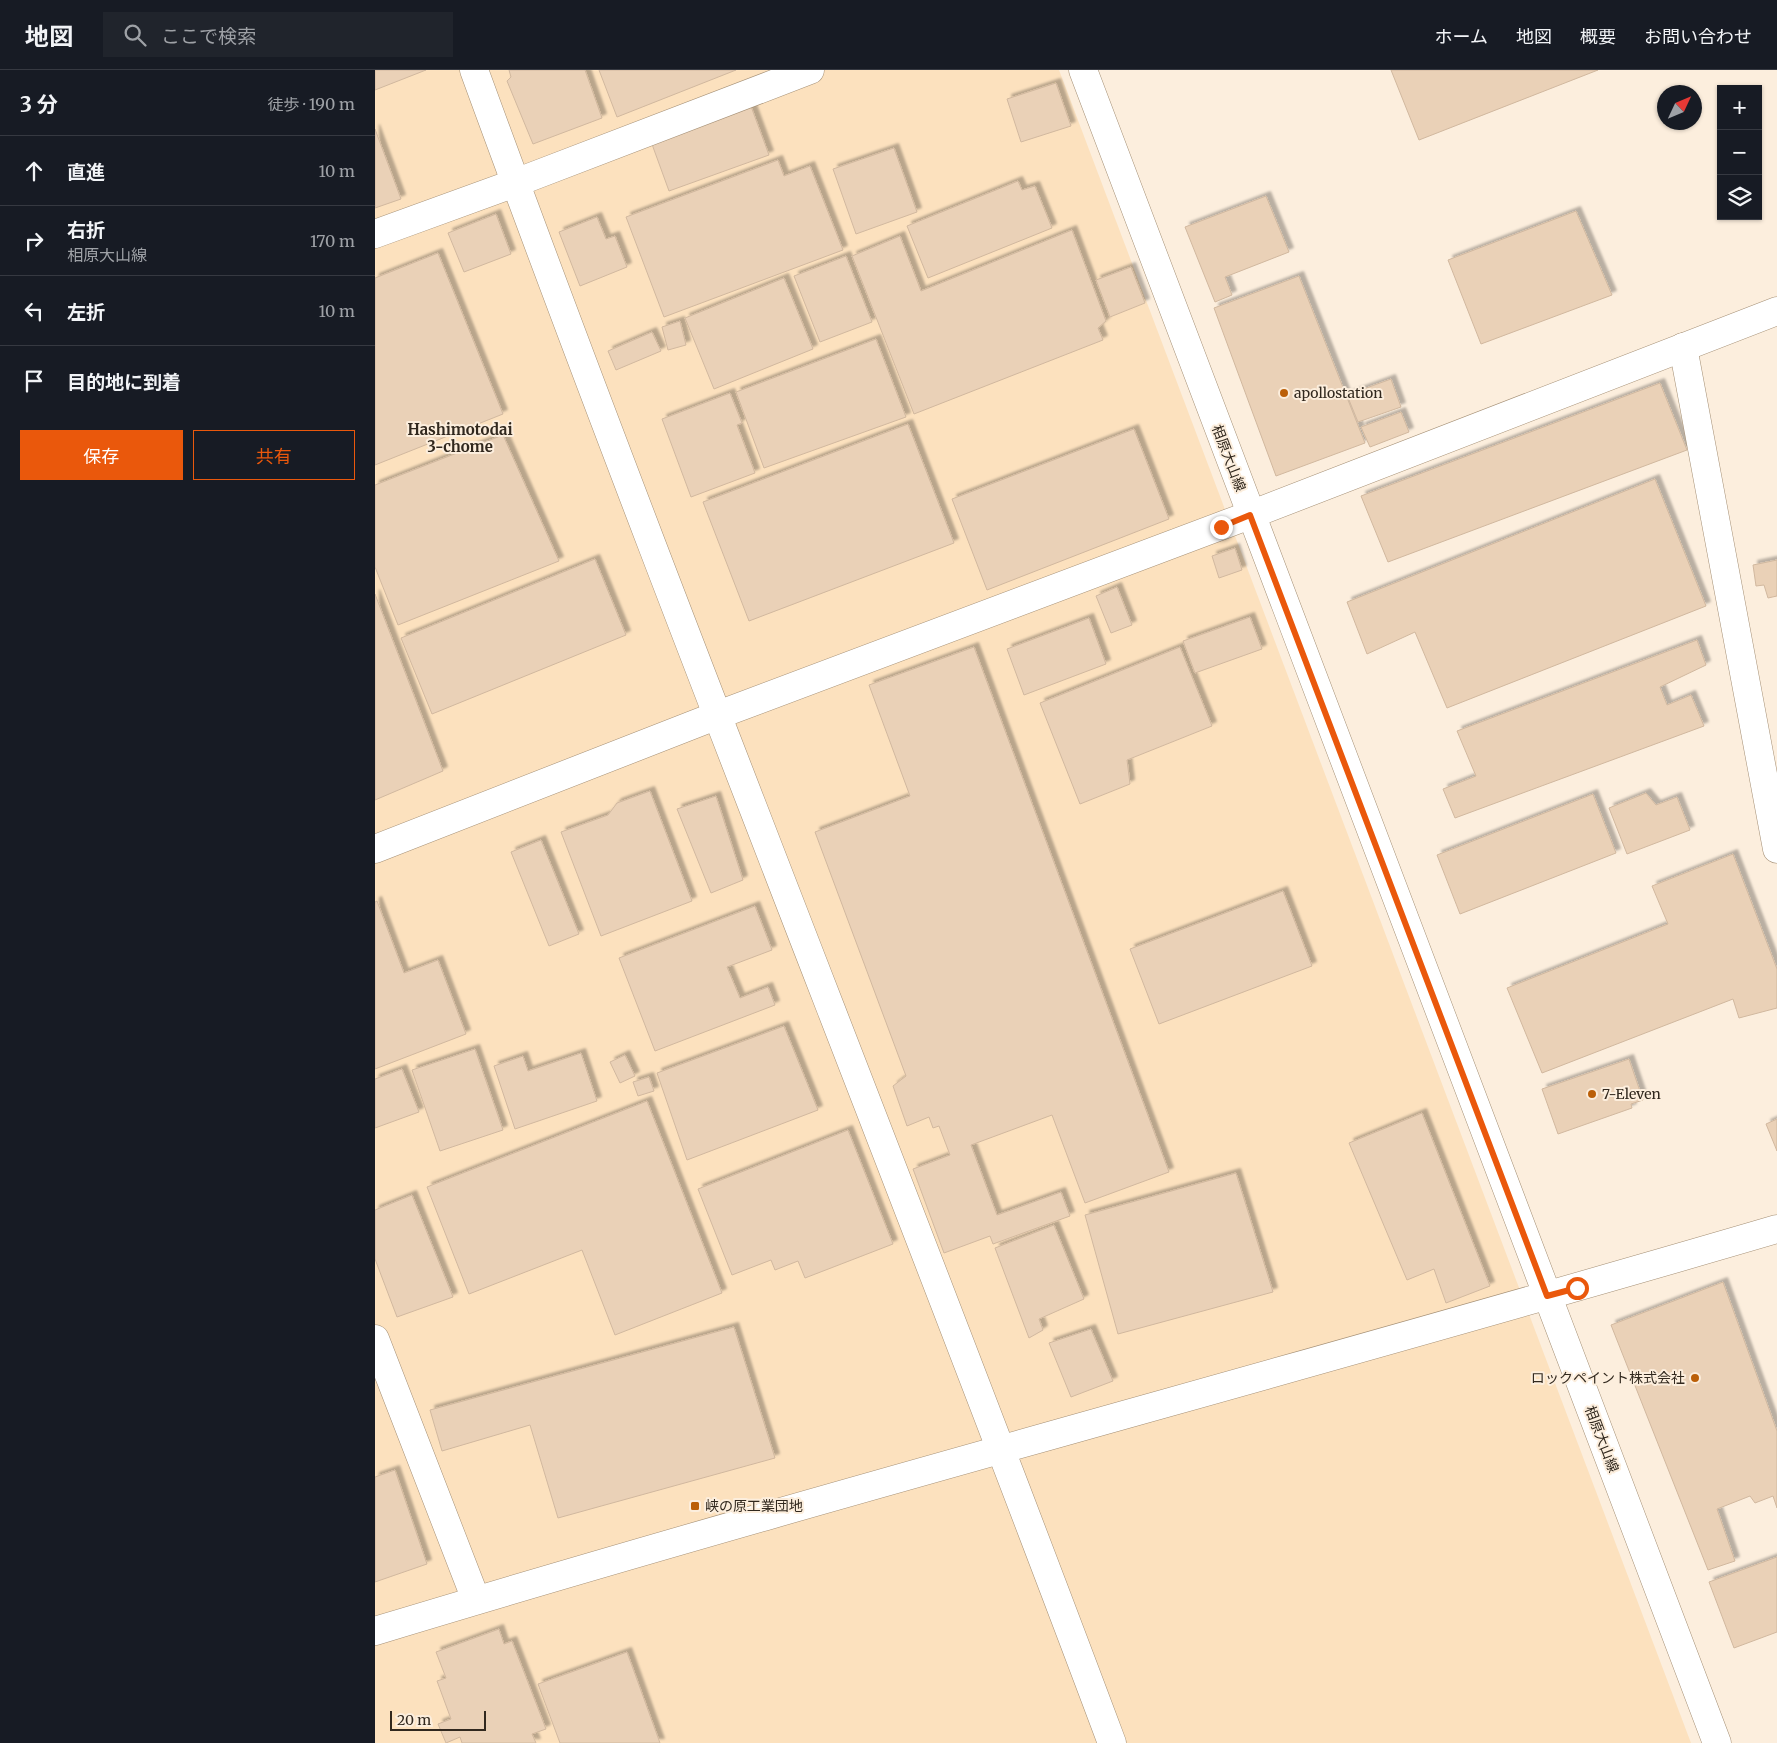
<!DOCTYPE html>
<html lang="ja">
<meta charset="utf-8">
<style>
:root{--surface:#171b24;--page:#20242c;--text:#f1f3f6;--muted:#9ea1a6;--line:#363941;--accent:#ea580c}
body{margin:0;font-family:Merriweather,"Noto Sans JP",serif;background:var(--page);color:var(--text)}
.controls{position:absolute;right:15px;top:15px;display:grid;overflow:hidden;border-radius:0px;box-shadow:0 1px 4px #0004}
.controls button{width:45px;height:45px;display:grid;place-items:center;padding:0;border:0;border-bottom:1px solid var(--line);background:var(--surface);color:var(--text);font:25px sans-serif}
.compass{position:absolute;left:1282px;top:15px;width:45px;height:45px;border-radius:50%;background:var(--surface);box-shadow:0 1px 4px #0004;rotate:46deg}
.scale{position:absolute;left:15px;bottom:12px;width:96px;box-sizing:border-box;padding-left:5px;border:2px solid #31281e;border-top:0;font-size:14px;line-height:18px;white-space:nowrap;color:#31281e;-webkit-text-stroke:4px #fceedd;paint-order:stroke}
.stop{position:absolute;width:15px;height:15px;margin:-11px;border:4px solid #ea580c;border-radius:50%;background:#fff}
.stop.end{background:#ea580c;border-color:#fff;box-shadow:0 1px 5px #0008}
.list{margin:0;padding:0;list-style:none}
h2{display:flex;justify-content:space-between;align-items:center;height:65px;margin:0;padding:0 20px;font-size:21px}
h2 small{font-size:16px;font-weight:400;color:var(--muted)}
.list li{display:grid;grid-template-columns:32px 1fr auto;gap:15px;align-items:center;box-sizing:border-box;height:70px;padding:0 20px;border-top:1px solid var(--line)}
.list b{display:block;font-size:19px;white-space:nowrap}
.list p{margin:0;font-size:16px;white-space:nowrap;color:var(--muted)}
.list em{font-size:16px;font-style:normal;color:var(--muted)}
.actions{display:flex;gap:10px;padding:15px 20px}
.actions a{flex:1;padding:11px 0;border:1px solid var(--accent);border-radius:0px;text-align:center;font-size:18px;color:var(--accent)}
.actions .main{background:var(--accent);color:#fff}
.icon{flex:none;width:28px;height:28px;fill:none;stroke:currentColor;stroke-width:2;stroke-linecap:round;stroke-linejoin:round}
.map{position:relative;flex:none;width:1402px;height:1673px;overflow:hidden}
header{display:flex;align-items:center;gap:30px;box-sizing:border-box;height:70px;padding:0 25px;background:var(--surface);border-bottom:1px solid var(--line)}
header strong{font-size:24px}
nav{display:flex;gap:28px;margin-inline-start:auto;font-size:18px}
.search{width:350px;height:45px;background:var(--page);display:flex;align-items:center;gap:12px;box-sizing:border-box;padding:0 18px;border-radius:0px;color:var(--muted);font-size:19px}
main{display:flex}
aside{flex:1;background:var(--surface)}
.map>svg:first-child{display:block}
.built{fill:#fce1be}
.building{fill:#ead1b7;stroke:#d1b89f;filter:url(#shadow)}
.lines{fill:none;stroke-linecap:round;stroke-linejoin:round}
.minor-casing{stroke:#a59076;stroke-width:29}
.tertiary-casing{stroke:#a59076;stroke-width:29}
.minor{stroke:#fff;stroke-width:28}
.tertiary{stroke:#fff;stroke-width:28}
.route{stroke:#ea580c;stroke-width:6}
.poi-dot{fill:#bb5f08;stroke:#fceedd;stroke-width:2}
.labels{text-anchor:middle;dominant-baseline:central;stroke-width:4;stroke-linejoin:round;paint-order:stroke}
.poi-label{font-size:14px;fill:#31281e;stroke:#fceedd;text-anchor:start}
.street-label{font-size:14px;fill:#31281e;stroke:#fceedd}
.neighbourhood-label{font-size:15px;font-weight:bold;fill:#31281e;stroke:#fceedd}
</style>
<header>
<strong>地図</strong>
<div class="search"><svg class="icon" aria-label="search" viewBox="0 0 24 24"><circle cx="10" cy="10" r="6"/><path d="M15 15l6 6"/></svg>ここで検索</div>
<nav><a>ホーム</a><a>地図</a><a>概要</a><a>お問い合わせ</a></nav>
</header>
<main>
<aside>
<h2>3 分<small>徒歩 · 190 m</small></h2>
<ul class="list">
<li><svg class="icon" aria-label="ahead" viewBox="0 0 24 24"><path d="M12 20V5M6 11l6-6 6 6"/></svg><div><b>直進</b></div><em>10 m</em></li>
<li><svg class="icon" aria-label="right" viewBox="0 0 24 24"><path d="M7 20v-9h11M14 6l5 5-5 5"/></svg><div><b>右折</b><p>相原大山線</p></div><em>170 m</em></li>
<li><svg class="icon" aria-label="left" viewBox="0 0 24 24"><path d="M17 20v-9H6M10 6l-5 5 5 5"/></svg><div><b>左折</b></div><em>10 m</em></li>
<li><svg class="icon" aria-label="arrive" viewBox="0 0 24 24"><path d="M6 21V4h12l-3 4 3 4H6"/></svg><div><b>目的地に到着</b></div></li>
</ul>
<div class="actions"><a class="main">保存</a><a>共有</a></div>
</aside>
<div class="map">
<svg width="1402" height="1673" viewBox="0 0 1402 1673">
<defs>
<filter id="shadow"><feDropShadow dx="4.5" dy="-4.5" stdDeviation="1" flood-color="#0004"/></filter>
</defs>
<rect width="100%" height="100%" fill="#fceedd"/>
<path class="built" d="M0 0H684L1316 1673H0Z"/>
<g class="building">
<path d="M0 0H51L0 20Z"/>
<path d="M134 0H210L227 48 158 74 132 11 136 7Z"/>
<path d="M224 0H361L242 47Z"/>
<path d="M1016 0H1223L1044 70Z"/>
<path d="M681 13 696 56 646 72 632 29Z"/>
<path d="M374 31 394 85 294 121 274 66Z"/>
<path d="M0 59 26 129 0 138Z"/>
<path d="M519 78 542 142 481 164 458 99Z"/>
<path d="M403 90 409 106 435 96 468 180 289 247 251 147Z"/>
<path d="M643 111 647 120 660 116 677 158 553 208 532 156Z"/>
<path d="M891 126 914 182 850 207 857 225 840 232 810 157Z"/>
<path d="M1201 141 1237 225 1106 274 1073 190Z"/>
<path d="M121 144 136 184 89 202 73 163Z"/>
<path d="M222 147 231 169 240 166 252 197 205 216 184 162Z"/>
<path d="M697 160 731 251 723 258 728 270 539 344 477 186 525 166 546 221Z"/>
<path d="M63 183 128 344 0 395V208Z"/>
<path d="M471 186 497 252 445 272 419 206Z"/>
<path d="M756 197 770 233 735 247 721 210Z"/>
<path d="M924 206 990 373 901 406 839 238Z"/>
<path d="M409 208 438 279 339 319 310 248Z"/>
<path d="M305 251 311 275 293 280 287 257Z"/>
<path d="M277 262 286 281 241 300 233 281Z"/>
<path d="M501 269 531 347 389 398 361 322Z"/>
<path d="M1016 309 1026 337 983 352 972 325Z"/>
<path d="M1285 313 1312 380 1013 492 986 426Z"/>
<path d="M355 323 367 353 362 355 380 403 316 427 287 349Z"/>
<path d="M1026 342 1034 362 995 377 986 357Z"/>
<path d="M533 354 579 473 374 551 328 432Z"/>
<path d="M759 359 794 449 612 520 577 429Z"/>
<path d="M128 365 184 491 23 555 0 497V415Z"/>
<path d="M1280 409 1331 536 1072 638 1040 562 992 584 972 532Z"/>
<path d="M860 478 867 500 844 508 837 486Z"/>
<path d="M220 489 251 565 57 644 26 568Z"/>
<path d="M1402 490V526L1393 528 1389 515 1381 516 1378 495Z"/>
<path d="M742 517 757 555 736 563 721 526Z"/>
<path d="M0 524 68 701 0 730Z"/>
<path d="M875 547 887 579 820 603 808 571Z"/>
<path d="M714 548 731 594 649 625 632 579Z"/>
<path d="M1322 570 1331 595 1285 617 1292 635 1316 625 1329 656 1080 748 1068 719 1101 706 1082 661Z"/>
<path d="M599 577 794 1102 710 1133 677 1045 596 1075 622 1145 686 1122 695 1146 618 1174 615 1166 569 1183 538 1099 575 1085 564 1056 558 1058 554 1047 532 1056 518 1016 531 1006 440 762 535 726 494 615Z"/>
<path d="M805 577 837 656 752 690 755 714 705 734 665 633Z"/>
<path d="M275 721 317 831 226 866 186 762 233 745 242 733Z"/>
<path d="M1271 723 1281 735 1302 727 1315 760 1252 784 1234 738Z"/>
<path d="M1218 724 1241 783 1085 844 1062 785Z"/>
<path d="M341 726 368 810 336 823 302 739Z"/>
<path d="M166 770 204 864 174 876 136 782Z"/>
<path d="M1358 784 1402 899V938L1364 948 1358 929 1167 1003 1132 918 1293 854 1277 816Z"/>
<path d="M908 821 937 896 784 954 755 879Z"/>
<path d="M2 831 29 903 63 890 91 964 0 999V832Z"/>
<path d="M380 836 397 880 352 897 365 928 393 917 400 935 280 981 244 888Z"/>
<path d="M409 956 443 1040 312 1090 282 1003Z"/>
<path d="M100 979 128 1060 65 1081 37 1000Z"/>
<path d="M206 983 222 1031 140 1059 119 996 148 986 153 1001Z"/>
<path d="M250 985 260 1006 245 1013 235 992Z"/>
<path d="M1254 989 1268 1030 1256 1034 1257 1038 1183 1064 1167 1019Z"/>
<path d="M27 999 44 1042 0 1058V1009Z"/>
<path d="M274 1007 279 1021 263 1026 258 1012Z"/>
<path d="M272 1031 347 1223 240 1265 207 1180 94 1224 52 1117Z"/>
<path d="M1047 1043 1115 1216 1071 1233 1059 1199 1032 1210 974 1073Z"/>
<path d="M1402 1049V1081L1391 1054Z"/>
<path d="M473 1060 518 1174 430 1208 423 1191 400 1200 396 1190 357 1205 323 1119Z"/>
<path d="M861 1103 898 1222 743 1264 710 1145Z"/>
<path d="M37 1125 78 1227 22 1247 0 1189V1140Z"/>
<path d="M679 1155 709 1229 664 1249 668 1260 654 1268 620 1178Z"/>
<path d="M1348 1212 1402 1361V1438L1398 1426 1380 1433 1375 1426 1342 1439 1360 1491 1333 1500 1236 1255Z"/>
<path d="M359 1257 400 1388 183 1448 155 1355 67 1381 55 1340Z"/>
<path d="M716 1259 738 1311 696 1327 674 1273Z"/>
<path d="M20 1400 52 1494 0 1512V1407Z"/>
<path d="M1402 1487V1562L1359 1578 1334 1512Z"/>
<path d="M124 1559 129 1574 137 1571 171 1659 157 1664 161 1673H87L85 1667 71 1673 63 1654 76 1649 62 1611 71 1608 61 1582Z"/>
<path d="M252 1582 285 1673H185L163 1614Z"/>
</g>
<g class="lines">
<g class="minor-casing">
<g id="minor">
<path d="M0 164 140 113 435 0"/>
<path d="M1308 277 1402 779"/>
<path d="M875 445 1402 241"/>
<path d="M0 1269 101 1530"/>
</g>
</g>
<g class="tertiary-casing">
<g id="tertiary">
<path d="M99 0C304 561 528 1114 737 1673"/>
<path d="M708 0 1342 1673"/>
<path d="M0 779 343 645 875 445"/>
<path d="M0 1561C465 1420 936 1296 1402 1159"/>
</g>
</g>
<use href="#minor" class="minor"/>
<use href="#tertiary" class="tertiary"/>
</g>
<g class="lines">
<path class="route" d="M846 457 875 445 1172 1226 1202 1218"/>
</g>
<g class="poi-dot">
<circle cx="909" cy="323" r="5"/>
<circle cx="1217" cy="1024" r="5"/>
<circle cx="1320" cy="1308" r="5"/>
<rect x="315" y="1431" width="10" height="10" rx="2.5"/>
</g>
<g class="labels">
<g class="poi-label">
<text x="919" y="323">apollostation</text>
<text x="1227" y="1024">7-Eleven</text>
<text x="1310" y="1308" text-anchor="end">ロックペイント株式会社</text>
<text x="330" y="1436">峡の原工業団地</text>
</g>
<g class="street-label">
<text transform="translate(854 388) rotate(69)">相原大山線</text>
<text transform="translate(1227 1369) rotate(69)">相原大山線</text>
</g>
<g class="neighbourhood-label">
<text x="85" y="359">Hashimotodai<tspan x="85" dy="17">3-chome</tspan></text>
</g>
</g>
</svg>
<div class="controls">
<button>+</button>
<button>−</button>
<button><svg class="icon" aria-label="layers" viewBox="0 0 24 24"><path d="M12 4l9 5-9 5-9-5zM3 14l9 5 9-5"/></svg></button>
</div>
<svg class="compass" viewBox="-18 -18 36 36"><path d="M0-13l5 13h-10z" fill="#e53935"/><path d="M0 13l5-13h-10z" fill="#9ea1a6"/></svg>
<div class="scale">20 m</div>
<div class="stop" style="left:1202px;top:1218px"></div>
<div class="stop end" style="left:846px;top:457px"></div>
</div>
</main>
